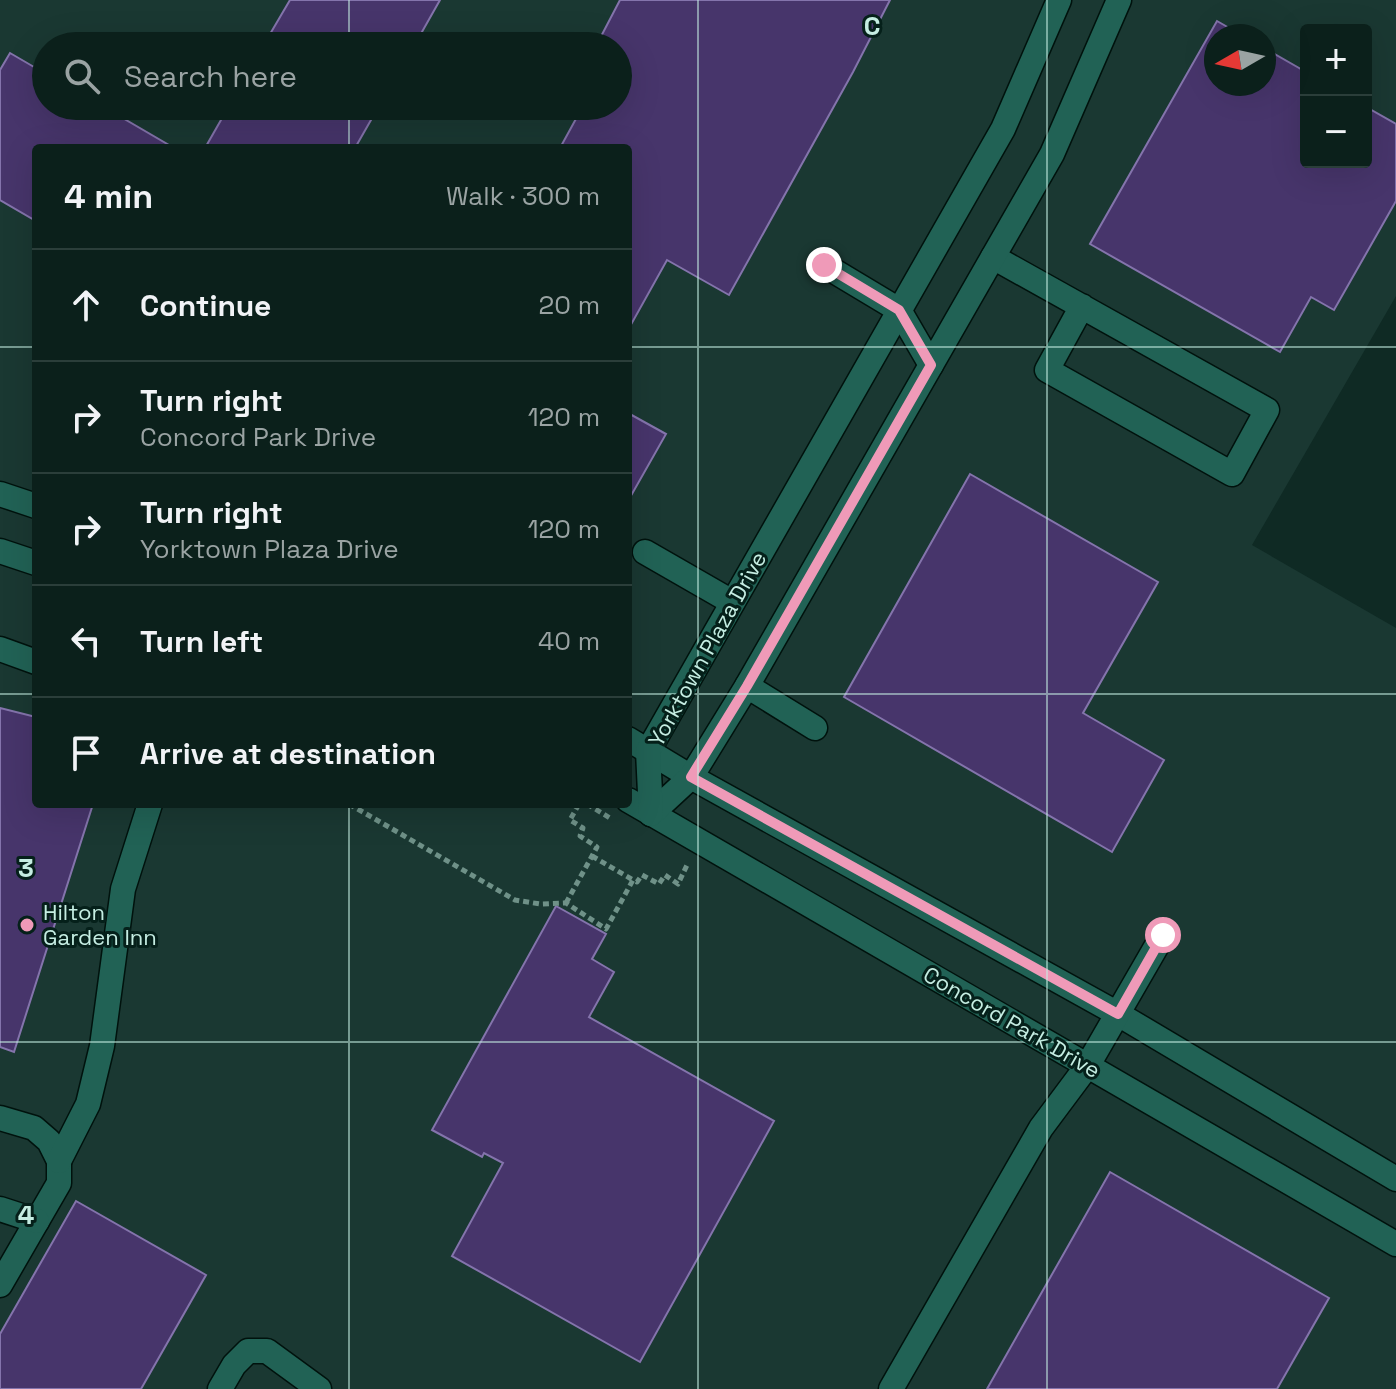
<!DOCTYPE html>
<meta charset="utf-8">
<style>
:root{--surface:#0b201b;--page:#142824;--text:#f1f3f6;--muted:#9aa3a3;--line:#2b3e3a}
body{margin:0;font-family:"Space Grotesk",sans-serif;background:var(--page);color:var(--text)}
.controls{position:absolute;right:24px;top:24px;display:grid;overflow:hidden;border-radius:8px;box-shadow:0 8px 32px #0002}
.controls button{width:72px;height:72px;display:grid;place-items:center;padding:0;border:0;border-bottom:2px solid var(--line);background:var(--surface);color:var(--text);font:40px sans-serif}
.compass{position:absolute;left:1204px;top:24px;width:72px;height:72px;border-radius:50%;background:var(--surface);box-shadow:0 8px 32px #0002;rotate:261deg}
.stop{position:absolute;width:24px;height:24px;margin:-18px;border:6px solid #ef9ab8;border-radius:50%;background:#fff}
.stop.end{background:#ef9ab8;border-color:#fff;box-shadow:0 2px 8px #0008}
.list{margin:0;padding:0;list-style:none}
h2{display:flex;justify-content:space-between;align-items:center;height:104px;margin:0;padding:0 32px;font-size:34px}
h2 small{font-size:26px;font-weight:400;color:var(--muted)}
.list li{display:grid;grid-template-columns:52px 1fr auto;gap:24px;align-items:center;box-sizing:border-box;height:112px;padding:0 32px;border-top:2px solid var(--line)}
.list b{display:block;font-size:30px;white-space:nowrap}
.list p{margin:0;font-size:26px;white-space:nowrap;color:var(--muted)}
.list em{font-size:26px;font-style:normal;color:var(--muted)}
.icon{flex:none;width:44px;height:44px;fill:none;stroke:currentColor;stroke-width:2;stroke-linecap:round;stroke-linejoin:round}
.map{position:relative;flex:none;width:1396px;height:1389px;overflow:hidden}
.search{position:absolute;background:var(--surface);box-shadow:0 8px 32px #0002;left:32px;top:32px;width:600px;height:88px;display:flex;align-items:center;gap:20px;box-sizing:border-box;padding:0 28px;border-radius:44px;color:var(--muted);font-size:30px}
.panel{position:absolute;background:var(--surface);box-shadow:0 8px 32px #0002;left:32px;top:144px;width:600px;height:664px;border-radius:8px}
.map>svg:first-child{display:block}
.built{fill:#1a3832;fill-rule:evenodd}
.building{fill:#47356b;stroke:#8474ac;stroke-width:2}
.lines{fill:none;stroke-linecap:round;stroke-linejoin:round}
.minor-casing{stroke:#00120d;stroke-width:27}
.path{stroke:#6f9188;stroke-width:5;stroke-dasharray:6 4;stroke-linecap:butt}
.minor{stroke:#216255;stroke-width:24}
.route{stroke:#ef9ab8;stroke-width:10}
.grid{fill:none;stroke:#c5ede2;stroke-width:2;stroke-opacity:0.55}
.poi-dot{fill:#ef9ab8;stroke:#05201a;stroke-width:3}
.labels{text-anchor:middle;dominant-baseline:central;stroke-width:6;stroke-linejoin:round;paint-order:stroke}
.street-label{font-size:22px;fill:#c5ede2;stroke:#05201a}
.poi-label{font-size:22px;fill:#c5ede2;stroke:#05201a;text-anchor:start}
.grid-label{font-size:26px;text-anchor:middle;font-weight:bold;fill:#c5ede2;stroke:#05201a;stroke-width:6;stroke-linejoin:round;paint-order:stroke}
</style>
<div class="map">
<svg width="1396" height="1389" viewBox="0 0 1396 1389">
<rect width="100%" height="100%" fill="#0f2a24"/>
<path class="built" d="M0 0H1396V296L1252 545 1396 628V1389H0ZM1306 30H1366V162H1306ZM1216 36H1264V84H1216ZM46 46H618V106H46ZM36 148H628V804H36Z"/>
<g class="building">
<path d="M290 0H440L414 46H263Z"/>
<path d="M620 0H890L853 72 729 295 667 260 628 330V148H560L583 106H618V46H596Z"/>
<path d="M1217 21 1243 36H1216V84H1264V48L1306 72V162H1366V107L1396 124V201L1334 310 1311 297 1280 352 1090 244Z"/>
<path d="M10 53 46 74V106H102L174 148H36V221L0 200V70Z"/>
<path d="M229 106H379L355 148H205Z"/>
<path d="M628 413 666 434 628 501Z"/>
<path d="M970 474 1158 582 1083 713 1164 760 1112 852 844 697Z"/>
<path d="M0 708 36 717V804H93L14 1052 0 1047Z"/>
<path d="M556 906 606 934 592 959 614 972 589 1017 774 1121 640 1362 452 1256 503 1163 484 1153 482 1157 432 1130Z"/>
<path d="M1110 1172 1329 1298 1277 1389H987Z"/>
<path d="M76 1201 206 1275 141 1389H0V1334Z"/>
</g>
<g class="lines">
<g class="minor-casing">
<g id="minor">
<path d="M993 257 1267 410 1232 474 1047 370 1082 306"/>
<path d="M824 265 899 310 931 365"/>
<path d="M0 494 36 506"/>
<path d="M0 551 36 563"/>
<path d="M645 552 732 602"/>
<path d="M0 649 36 662"/>
<path d="M747 686 815 728"/>
<path d="M628 739 691 777 1118 1014 1396 1179"/>
<path d="M628 800 1396 1244"/>
<path d="M651 814 691 777 747 686 1052 154 1119 0"/>
<path d="M651 814 648 751 1003 129 1059 0"/>
<path d="M0 1118 34 1128 49 1141 59 1161V1183L0 1285"/>
<path d="M59 1161 88 1104 102 1046 123 889 150 804"/>
<path d="M0 1209 37 1221"/>
<path d="M220 1389 234 1365 248 1351H267L319 1389"/>
<path d="M891 1389 1041 1128 1088 1065 1163 935"/>
</g>
</g>
<g class="path">
<path d="M349 804 515 900 540 904 566 903 606 929 633 880 637 882 642 875 659 884 665 875 678 884 688 863"/>
<path d="M587 804 610 818"/>
<path d="M592 856 633 880"/>
<path d="M566 903 597 847 580 836 583 828 570 820 579 804"/>
</g>
<use href="#minor" class="minor"/>
</g>
<g class="lines">
<path class="route" d="M824 265 899 310 931 365 747 686 691 777 1118 1014 1163 935"/>
</g>
<path class="grid" d="M349 0V46M698 0V1389M1047 0V1389M349 106V148M0 347H36M628 347H1396M0 694H36M628 694H1396M349 804V1389M0 1042H1396"/>
<circle class="poi-dot" cx="27" cy="925" r="8"/>
<g class="labels">
<g class="street-label">
<text transform="translate(707 649) rotate(-61)">Yorktown Plaza Drive</text>
<text transform="translate(1012 1022) rotate(30)">Concord Park Drive</text>
</g>
<g class="poi-label">
<text x="43" y="912">Hilton<tspan x="43" dy="25">Garden Inn</tspan></text>
</g>
</g>
<g class="grid-label">
<text x="872" y="35">C</text>
<text x="26" y="877">3</text>
<text x="26" y="1224">4</text>
</g>
</svg>
<div class="controls">
<button>+</button>
<button>−</button>
</div>
<svg class="compass" viewBox="-18 -18 36 36"><path d="M0-13l5 13h-10z" fill="#e53935"/><path d="M0 13l5-13h-10z" fill="#9aa3a3"/></svg>
<div class="stop" style="left:1163px;top:935px"></div>
<div class="stop end" style="left:824px;top:265px"></div>
<div class="search"><svg class="icon" aria-label="search" viewBox="0 0 24 24"><circle cx="10" cy="10" r="6"/><path d="M15 15l6 6"/></svg>Search here</div>
<section class="panel">
<h2>4 min<small>Walk · 300 m</small></h2>
<ul class="list">
<li><svg class="icon" aria-label="ahead" viewBox="0 0 24 24"><path d="M12 20V5M6 11l6-6 6 6"/></svg><div><b>Continue</b></div><em>20 m</em></li>
<li><svg class="icon" aria-label="right" viewBox="0 0 24 24"><path d="M7 20v-9h11M14 6l5 5-5 5"/></svg><div><b>Turn right</b><p>Concord Park Drive</p></div><em>120 m</em></li>
<li><svg class="icon" aria-label="right" viewBox="0 0 24 24"><path d="M7 20v-9h11M14 6l5 5-5 5"/></svg><div><b>Turn right</b><p>Yorktown Plaza Drive</p></div><em>120 m</em></li>
<li><svg class="icon" aria-label="left" viewBox="0 0 24 24"><path d="M17 20v-9H6M10 6l-5 5 5 5"/></svg><div><b>Turn left</b></div><em>40 m</em></li>
<li><svg class="icon" aria-label="arrive" viewBox="0 0 24 24"><path d="M6 21V4h12l-3 4 3 4H6"/></svg><div><b>Arrive at destination</b></div></li>
</ul>
</section>
</div>
